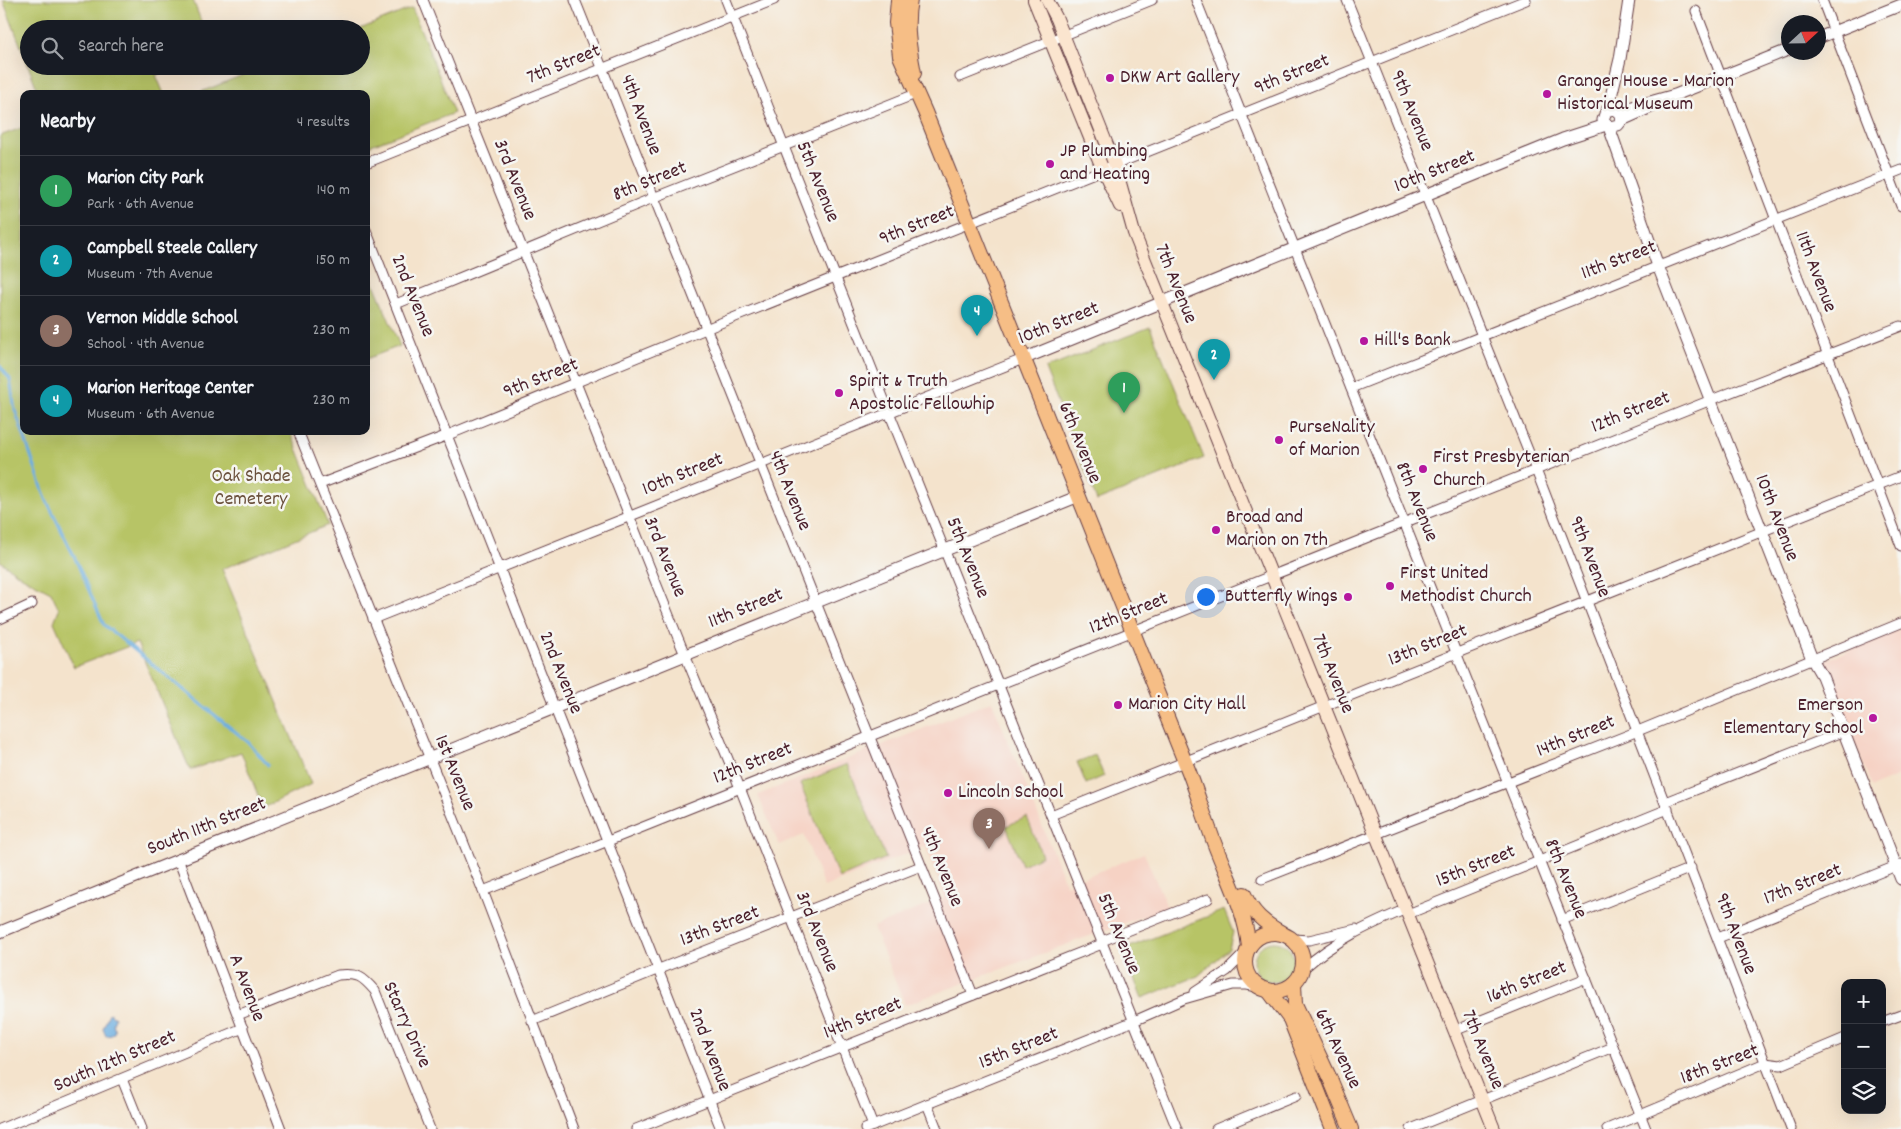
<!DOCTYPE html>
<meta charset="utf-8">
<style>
:root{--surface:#171b24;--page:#242831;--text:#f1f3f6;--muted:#9ea1a6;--line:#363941;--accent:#d690ce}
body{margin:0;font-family:Dekko,sans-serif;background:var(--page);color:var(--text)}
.controls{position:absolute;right:15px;bottom:15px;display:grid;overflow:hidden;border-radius:10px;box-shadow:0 5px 20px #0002}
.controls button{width:45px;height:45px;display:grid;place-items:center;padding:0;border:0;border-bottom:1px solid var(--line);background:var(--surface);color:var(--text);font:25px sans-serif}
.compass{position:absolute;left:1781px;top:15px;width:45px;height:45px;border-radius:50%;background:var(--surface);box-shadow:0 5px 20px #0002;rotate:68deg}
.you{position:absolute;left:1205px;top:596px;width:18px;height:18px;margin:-12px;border:4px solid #fff;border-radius:50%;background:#1a73e8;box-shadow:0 0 0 8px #1a73e833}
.badge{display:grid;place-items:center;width:32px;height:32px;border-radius:50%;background:var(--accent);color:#fff;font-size:16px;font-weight:700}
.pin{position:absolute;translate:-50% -41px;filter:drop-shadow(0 1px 2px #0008)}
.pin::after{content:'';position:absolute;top:26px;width:18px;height:15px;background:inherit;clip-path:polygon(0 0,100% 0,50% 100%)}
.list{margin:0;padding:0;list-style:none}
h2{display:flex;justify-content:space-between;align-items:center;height:65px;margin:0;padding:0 20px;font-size:21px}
h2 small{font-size:16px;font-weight:400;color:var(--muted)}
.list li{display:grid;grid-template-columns:32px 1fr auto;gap:15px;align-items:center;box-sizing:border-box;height:70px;padding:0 20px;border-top:1px solid var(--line)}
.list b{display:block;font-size:19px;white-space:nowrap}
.list p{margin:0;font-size:16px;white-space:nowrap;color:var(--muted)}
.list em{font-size:16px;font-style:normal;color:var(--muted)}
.icon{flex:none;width:28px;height:28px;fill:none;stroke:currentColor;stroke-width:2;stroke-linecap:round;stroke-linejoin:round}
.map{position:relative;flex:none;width:1901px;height:1129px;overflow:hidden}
.search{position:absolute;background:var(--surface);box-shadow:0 5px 20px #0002;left:20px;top:20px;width:350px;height:55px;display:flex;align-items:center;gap:12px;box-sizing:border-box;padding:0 18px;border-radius:28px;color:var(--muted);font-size:19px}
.panel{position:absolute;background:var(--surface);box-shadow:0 5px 20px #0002;left:20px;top:90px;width:350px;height:345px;border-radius:10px}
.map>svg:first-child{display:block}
.built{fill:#f6d2c4}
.green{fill:#b7c466;stroke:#807248}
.water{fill:#6dafe1;stroke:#5c6786}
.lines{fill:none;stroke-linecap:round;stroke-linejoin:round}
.stream{stroke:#6dafe1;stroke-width:3}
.minor-casing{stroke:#643c43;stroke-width:11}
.tertiary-casing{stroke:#643c43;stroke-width:13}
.secondary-casing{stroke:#643c43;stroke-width:14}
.primary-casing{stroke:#643c43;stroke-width:16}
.minor{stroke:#fff;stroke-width:9}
.tertiary{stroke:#fff;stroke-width:11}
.secondary{stroke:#fbe5cf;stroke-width:12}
.primary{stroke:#f6be86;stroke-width:14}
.poi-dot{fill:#b5179e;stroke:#f6f6f2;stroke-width:2}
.labels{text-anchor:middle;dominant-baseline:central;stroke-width:5;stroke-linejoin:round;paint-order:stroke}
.street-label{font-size:20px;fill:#4a1f2b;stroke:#f6f6f2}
.poi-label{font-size:20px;fill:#4a1f2b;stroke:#f6f6f2;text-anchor:start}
.park-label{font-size:20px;fill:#6b513d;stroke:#f6f6f2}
</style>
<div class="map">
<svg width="1901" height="1129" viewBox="0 0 1901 1129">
<rect width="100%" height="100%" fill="#f6f6f2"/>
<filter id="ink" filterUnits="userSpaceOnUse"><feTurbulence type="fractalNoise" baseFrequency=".02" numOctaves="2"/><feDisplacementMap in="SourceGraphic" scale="10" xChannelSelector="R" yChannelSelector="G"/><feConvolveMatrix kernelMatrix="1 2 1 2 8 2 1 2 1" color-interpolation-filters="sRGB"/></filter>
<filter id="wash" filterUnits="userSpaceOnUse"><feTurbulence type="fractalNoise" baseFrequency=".0096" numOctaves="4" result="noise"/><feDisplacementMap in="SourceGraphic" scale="20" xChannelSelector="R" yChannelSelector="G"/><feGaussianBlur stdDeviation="1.12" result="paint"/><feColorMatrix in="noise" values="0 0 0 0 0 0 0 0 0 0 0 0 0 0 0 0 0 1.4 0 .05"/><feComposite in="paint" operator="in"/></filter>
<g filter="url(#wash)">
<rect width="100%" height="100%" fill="#f4e3cc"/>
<g class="built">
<path d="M1901 629V775L1872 787 1823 661Z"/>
<path d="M992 701 1066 885 1144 853 1167 907 905 1005 873 927 945 898 925 846 824 887 804 835 779 845 758 795Z"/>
</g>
<g class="green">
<path d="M3 0H193L204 29H29V66H179L156 75 164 94H39Z"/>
<path d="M412 8 454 113 366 147V94H196L265 66H361V29H360Z"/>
<path d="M24 127V431H290L328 525 222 569 311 784 263 808 241 752 190 770 137 643 74 667 54 622 59 609 51 592 22 577 0 561V136Z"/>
<path d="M366 265 400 346 366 359Z"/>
<path d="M1150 327 1204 458 1097 501 1045 369Z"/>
<path d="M1095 755 1104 776 1086 784 1077 762Z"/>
<path d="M847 764 886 858 839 878 800 784Z"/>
<path d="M1027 817 1042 856 1022 865 1006 826Z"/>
<path d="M1224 910 1233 932 1229 949 1198 976 1142 998 1122 950Z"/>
<circle cx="1274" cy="962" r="20"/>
</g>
<path class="water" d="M109 1013 115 1017 113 1025 115 1031 112 1035 106 1036 103 1029Z"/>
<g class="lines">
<path class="stream" d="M0 366 10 379 15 410 46 499 74 556 104 625 248 742 268 765"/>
</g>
</g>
<g filter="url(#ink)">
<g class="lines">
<g class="minor-casing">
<g id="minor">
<path d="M423 0 678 638 740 788 873 1126"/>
<path d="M575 0 973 995"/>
<path d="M726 0 889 412 1177 1129"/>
<path d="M1196 0 1646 1129"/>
<path d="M1347 0 1536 470 1791 1129"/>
<path d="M1822 0 1901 206"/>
<path d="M1696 11 1901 546"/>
<path d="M960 77 1152 0"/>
<path d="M366 163 774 0"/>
<path d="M366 230 721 1129"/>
<path d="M396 304 653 198 918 93"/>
<path d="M1351 388 1901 170"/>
<path d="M298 431 483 891 574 1129"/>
<path d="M320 484 448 435 718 324 1526 0"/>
<path d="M0 619 32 604"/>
<path d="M373 619 1023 359"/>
<path d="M1665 802 1844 731"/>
<path d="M1051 815 1901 476"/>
<path d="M178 859 281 1129"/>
<path d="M1262 879 1628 735 1901 623"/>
<path d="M483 891 1711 400 1901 326"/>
<path d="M1408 914 1668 809"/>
<path d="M1562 920 1691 868"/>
<path d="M1718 938 1901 864"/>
<path d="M1293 939 1309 940 1356 929"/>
<path d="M1102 941 1208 899"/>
<path d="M1303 969C1334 941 1367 926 1406 909"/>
<path d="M1195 992 1227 971 1248 950"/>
<path d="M238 1015 338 975C358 973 362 976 375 991L430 1129"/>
<path d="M532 1021 659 969 921 866"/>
<path d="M1882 1022 1901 1015"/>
<path d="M1454 1031 1586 978"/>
<path d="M122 1079 142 1129"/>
<path d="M927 1104 937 1129"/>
<path d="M0 1129 243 1028"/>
<path d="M636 1129 1102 944"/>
<path d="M865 1129 1134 1021 1184 999 1233 985H1247L1263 988"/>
<path d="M1216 1129 1296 1096"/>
<path d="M1411 1129 1613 1047"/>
<path d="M1607 1129 1765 1063 1781 1065 1845 1038"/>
</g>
</g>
<g class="tertiary-casing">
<g id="tertiary">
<path d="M1818 38 1901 5"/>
<path d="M1608 109 1620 59 1629 0"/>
<path d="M1618 111 1675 95 1788 50"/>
<path d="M1622 120 1651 107"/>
<path d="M1609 127 1618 125 1622 120 1620 112 1614 109 1606 111 1603 120 1609 127 1658 266 1812 659 1822 676 1901 879"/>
<path d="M1023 359 1563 139 1606 125"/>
<path d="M0 932 1079 496"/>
</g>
</g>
<g class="secondary-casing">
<g id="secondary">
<path d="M1034 0 1103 170 1120 206"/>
<path d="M1047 0 1057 19 1115 165 1134 233 1494 1129"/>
</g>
</g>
<g class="primary-casing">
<g id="primary">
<path d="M898 0 896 23 900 56 925 112 1189 772C1198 796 1206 821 1215 845 1228 879 1245 910 1249 947"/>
<path d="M910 0C905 25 909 48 914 73"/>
<path d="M1244 894C1252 913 1264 923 1282 933"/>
<circle cx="1274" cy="962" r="29"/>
<path d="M1294 983 1295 1004 1331 1081 1351 1129"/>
<path d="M1268 990 1290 1019 1333 1129"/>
</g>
</g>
<use href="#minor" class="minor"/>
<use href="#tertiary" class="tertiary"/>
<use href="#secondary" class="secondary"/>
<use href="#primary" class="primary"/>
</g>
</g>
<g class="poi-dot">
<circle cx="1110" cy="78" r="5"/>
<circle cx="1547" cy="94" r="5"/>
<circle cx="1050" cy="164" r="5"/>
<circle cx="1364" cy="341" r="5"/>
<circle cx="839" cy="393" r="5"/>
<circle cx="1279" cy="440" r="5"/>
<circle cx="1423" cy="469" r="5"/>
<circle cx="1216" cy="530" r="5"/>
<circle cx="1390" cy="586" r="5"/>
<circle cx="1348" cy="597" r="5"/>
<circle cx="1118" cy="705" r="5"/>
<circle cx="1873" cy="718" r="5"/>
<circle cx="948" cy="793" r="5"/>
</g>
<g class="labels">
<g class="street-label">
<text transform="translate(564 65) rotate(-22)">7th Street</text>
<text transform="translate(1292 75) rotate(-22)">9th Street</text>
<text transform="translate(1411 111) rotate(68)">9th Avenue</text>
<text transform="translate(640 115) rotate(69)">4th Avenue</text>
<text transform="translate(1435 172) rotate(-22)">10th Street</text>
<text transform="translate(514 180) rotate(68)">3rd Avenue</text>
<text transform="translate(650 182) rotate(-22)">8th Street</text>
<text transform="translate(817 182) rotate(68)">5th Avenue</text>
<text transform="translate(917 226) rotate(-22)">9th Street</text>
<text transform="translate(1619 261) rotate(-21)">11th Street</text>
<text transform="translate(1815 272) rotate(69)">11th Avenue</text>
<text transform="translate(1175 284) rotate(68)">7th Avenue</text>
<text transform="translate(412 296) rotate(68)">2nd Avenue</text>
<text transform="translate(1059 324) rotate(-22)">10th Street</text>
<text transform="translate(541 379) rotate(-22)">9th Street</text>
<text transform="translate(1631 413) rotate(-22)">12th Street</text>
<text transform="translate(1079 443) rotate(68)">6th Avenue</text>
<text transform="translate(683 475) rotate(-22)">10th Street</text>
<text transform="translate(789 491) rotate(68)">4th Avenue</text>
<text transform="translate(1416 502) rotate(68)">8th Avenue</text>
<text transform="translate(1776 518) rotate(69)">10th Avenue</text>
<text transform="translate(664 557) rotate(68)">3rd Avenue</text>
<text transform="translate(1589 557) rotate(69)">9th Avenue</text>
<text transform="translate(967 558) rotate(68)">5th Avenue</text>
<text transform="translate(746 609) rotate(-22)">11th Street</text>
<text transform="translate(1129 614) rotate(-22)">12th Street</text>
<text transform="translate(1428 646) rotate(-22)">13th Street</text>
<text transform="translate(560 673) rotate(68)">2nd Avenue</text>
<text transform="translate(1332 674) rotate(68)">7th Avenue</text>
<text transform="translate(1576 737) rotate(-22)">14th Street</text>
<text transform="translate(753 764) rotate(-22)">12th Street</text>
<text transform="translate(454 773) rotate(68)">1st Avenue</text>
<text transform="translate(207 827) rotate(-22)">South 11th Street</text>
<text transform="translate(941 867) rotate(68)">4th Avenue</text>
<text transform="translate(1476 867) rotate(-22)">15th Street</text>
<text transform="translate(1565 879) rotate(68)">8th Avenue</text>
<text transform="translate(1803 885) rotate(-22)">17th Street</text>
<text transform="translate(720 927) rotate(-21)">13th Street</text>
<text transform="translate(816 932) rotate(68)">3rd Avenue</text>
<text transform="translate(1118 934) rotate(68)">5th Avenue</text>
<text transform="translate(1735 934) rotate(69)">9th Avenue</text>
<text transform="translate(1527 983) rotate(-22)">16th Street</text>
<text transform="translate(246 988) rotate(69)">A Avenue</text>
<text transform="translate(863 1019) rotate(-22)">14th Street</text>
<text transform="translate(406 1025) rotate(66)">Starry Drive</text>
<text transform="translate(1019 1049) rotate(-22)">15th Street</text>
<text transform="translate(1337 1049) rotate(65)">6th Avenue</text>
<text transform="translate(709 1050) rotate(69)">2nd Avenue</text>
<text transform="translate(1482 1050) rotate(68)">7th Avenue</text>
<text transform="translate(115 1062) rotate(-23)">South 12th Street</text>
<text transform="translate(1720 1065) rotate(-21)">18th Street</text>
</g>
<g class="poi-label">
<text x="1120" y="78">DKW Art Gallery</text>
<text x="1557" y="82">Granger House - Marion<tspan x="1557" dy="23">Historical Museum</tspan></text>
<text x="1060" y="152">JP Plumbing<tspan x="1060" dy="23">and Heating</tspan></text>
<text x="1374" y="341">Hill's Bank</text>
<text x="849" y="382">Spirit &amp; Truth<tspan x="849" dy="23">Apostolic Fellowhip</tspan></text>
<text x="1289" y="428">PurseNality<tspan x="1289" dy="23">of Marion</tspan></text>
<text x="1433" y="458">First Presbyterian<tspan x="1433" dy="23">Church</tspan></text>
<text x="1226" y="518">Broad and<tspan x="1226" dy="23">Marion on 7th</tspan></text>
<text x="1400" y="574">First United<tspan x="1400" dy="23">Methodist Church</tspan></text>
<text x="1338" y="597" text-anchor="end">Butterfly Wings</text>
<text x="1128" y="705">Marion City Hall</text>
<text x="1863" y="706" text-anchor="end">Emerson<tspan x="1863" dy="23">Elementary School</tspan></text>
<text x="958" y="793">Lincoln School</text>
</g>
<g class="park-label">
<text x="251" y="477">Oak Shade<tspan x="251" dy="23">Cemetery</tspan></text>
</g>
</g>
</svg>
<div class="controls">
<button>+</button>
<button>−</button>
<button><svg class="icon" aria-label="layers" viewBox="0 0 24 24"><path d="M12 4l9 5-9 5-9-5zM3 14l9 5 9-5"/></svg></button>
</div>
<svg class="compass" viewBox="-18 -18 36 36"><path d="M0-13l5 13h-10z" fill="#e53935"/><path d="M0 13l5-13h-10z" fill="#9ea1a6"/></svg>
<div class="you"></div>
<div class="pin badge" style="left:1124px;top:413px;background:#2e9e5b">1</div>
<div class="pin badge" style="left:1214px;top:380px;background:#0f9aa8">2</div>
<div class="pin badge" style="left:989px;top:849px;background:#8d6e63">3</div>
<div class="pin badge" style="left:977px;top:336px;background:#0f9aa8">4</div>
<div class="search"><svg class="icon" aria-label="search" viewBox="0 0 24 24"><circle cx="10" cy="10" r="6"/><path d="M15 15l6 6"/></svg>Search here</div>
<section class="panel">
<h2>Nearby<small>4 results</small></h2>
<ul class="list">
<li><span class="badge" style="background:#2e9e5b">1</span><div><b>Marion City Park</b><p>Park · 6th Avenue</p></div><em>140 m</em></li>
<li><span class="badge" style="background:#0f9aa8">2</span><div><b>Campbell Steele Callery</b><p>Museum · 7th Avenue</p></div><em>150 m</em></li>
<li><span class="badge" style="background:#8d6e63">3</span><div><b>Vernon Middle School</b><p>School · 4th Avenue</p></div><em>230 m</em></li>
<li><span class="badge" style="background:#0f9aa8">4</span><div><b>Marion Heritage Center</b><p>Museum · 6th Avenue</p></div><em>230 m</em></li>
</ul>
</section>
</div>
